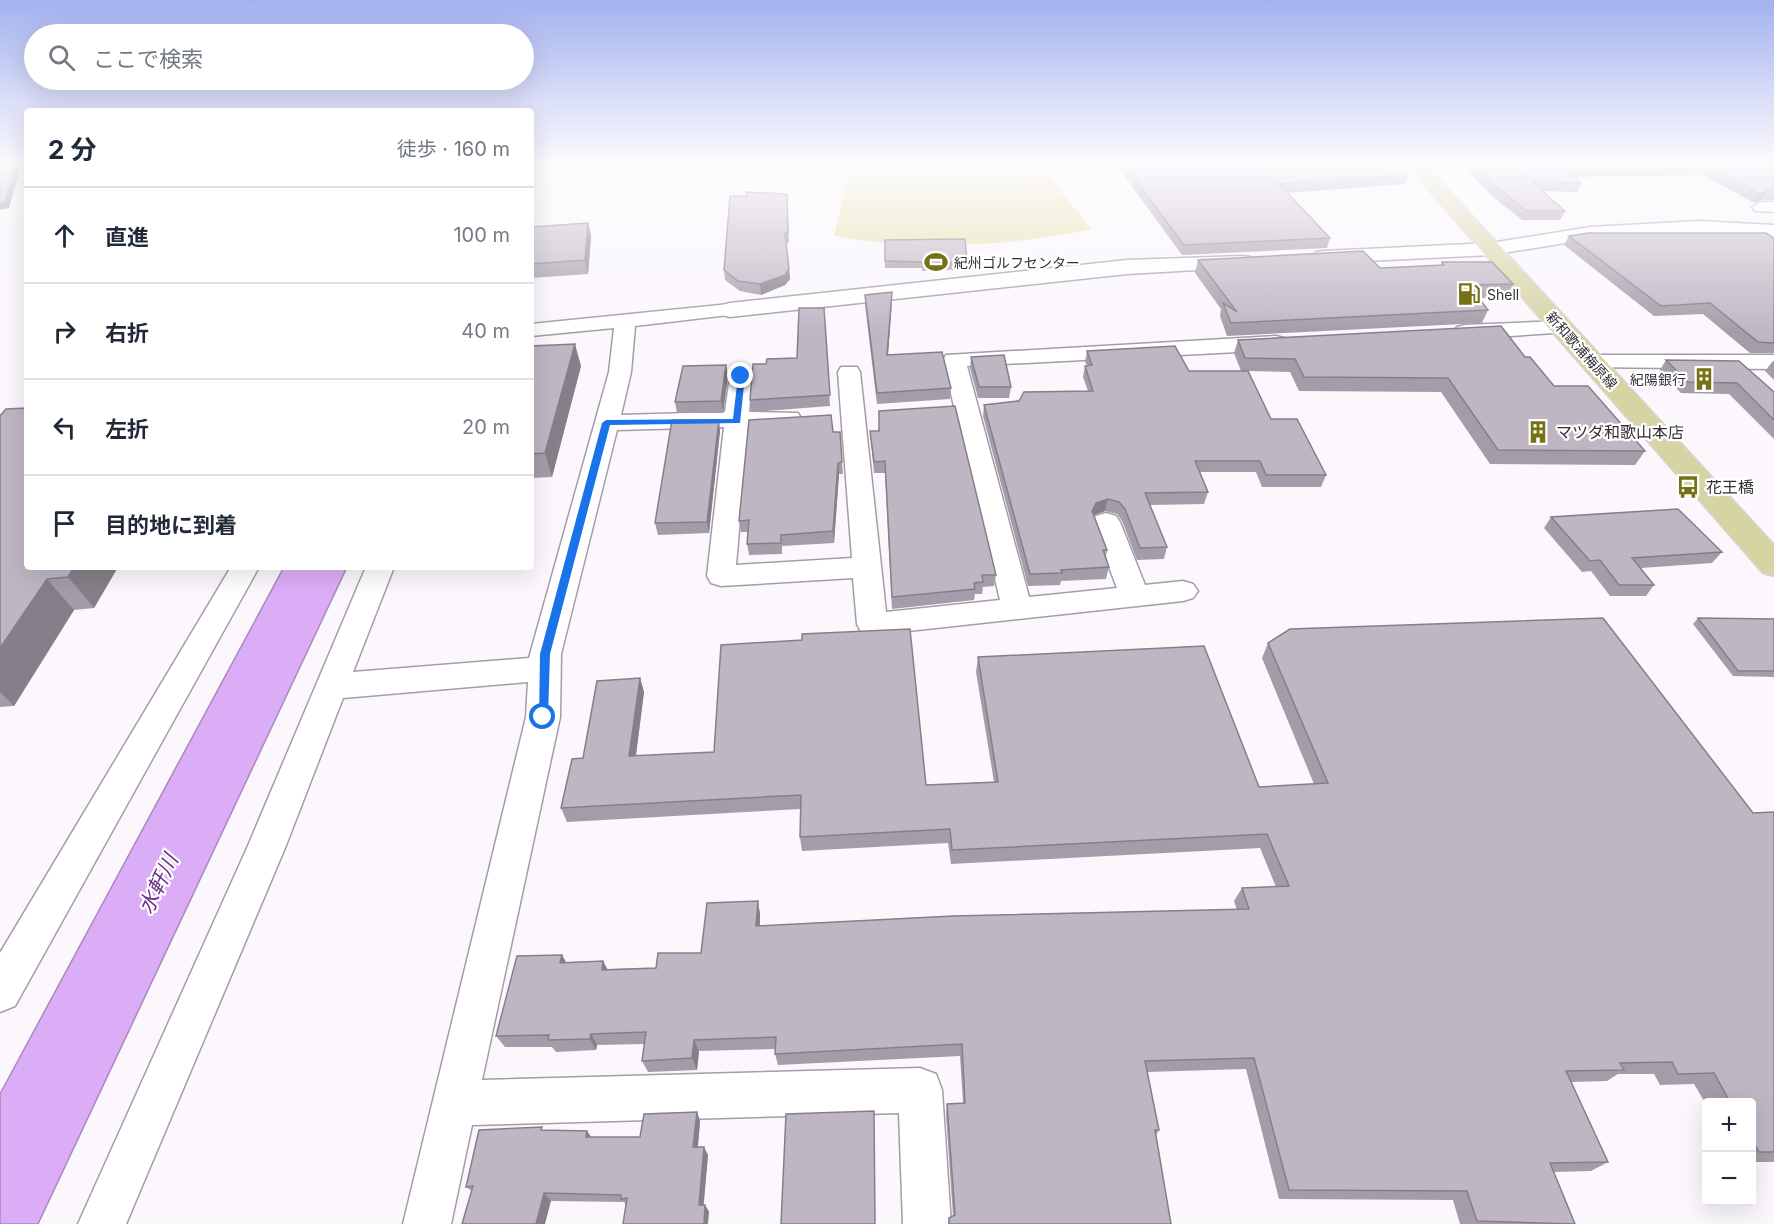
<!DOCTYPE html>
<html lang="ja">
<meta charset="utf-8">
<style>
:root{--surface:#fff;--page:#f2f2f3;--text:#1f2937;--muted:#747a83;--line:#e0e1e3}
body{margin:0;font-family:Inter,"Noto Sans JP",sans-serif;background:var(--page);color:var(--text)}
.controls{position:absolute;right:18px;bottom:18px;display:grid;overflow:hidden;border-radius:6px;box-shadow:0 6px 24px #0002}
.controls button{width:54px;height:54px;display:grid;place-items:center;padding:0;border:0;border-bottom:2px solid var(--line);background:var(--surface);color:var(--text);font:30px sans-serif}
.stop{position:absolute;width:18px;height:18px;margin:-14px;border:4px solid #1a73e8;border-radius:50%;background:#fff}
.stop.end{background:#1a73e8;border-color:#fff;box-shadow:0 2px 6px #0008}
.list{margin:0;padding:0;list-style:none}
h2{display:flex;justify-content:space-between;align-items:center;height:78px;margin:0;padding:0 24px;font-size:26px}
h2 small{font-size:20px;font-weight:400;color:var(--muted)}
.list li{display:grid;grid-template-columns:39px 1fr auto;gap:18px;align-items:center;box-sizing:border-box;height:96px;padding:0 24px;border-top:2px solid var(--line)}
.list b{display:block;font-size:22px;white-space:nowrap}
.list em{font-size:20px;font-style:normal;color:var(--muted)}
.icon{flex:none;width:33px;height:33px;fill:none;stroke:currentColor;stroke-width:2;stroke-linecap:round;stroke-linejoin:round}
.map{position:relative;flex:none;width:1774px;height:1224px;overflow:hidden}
.search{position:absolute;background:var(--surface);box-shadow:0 6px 24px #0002;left:24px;top:24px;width:510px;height:66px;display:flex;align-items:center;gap:15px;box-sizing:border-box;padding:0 21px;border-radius:33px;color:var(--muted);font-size:22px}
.panel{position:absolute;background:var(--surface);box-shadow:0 6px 24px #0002;left:24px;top:108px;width:510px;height:462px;border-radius:6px}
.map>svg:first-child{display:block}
.green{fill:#e3e1a6}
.water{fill:#dcadf7;stroke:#a987bd;stroke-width:1.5}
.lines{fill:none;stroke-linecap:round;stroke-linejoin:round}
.street-casing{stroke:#a59caa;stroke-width:3}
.secondary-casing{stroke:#a59caa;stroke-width:3}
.primary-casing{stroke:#d6d5d7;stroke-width:3}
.street{fill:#fff;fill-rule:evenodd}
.secondary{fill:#fff;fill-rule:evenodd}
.primary{fill:#d7d4a4;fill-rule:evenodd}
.wall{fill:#a49da9}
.shaded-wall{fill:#867f89}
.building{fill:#bfb6c4;stroke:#867f89;stroke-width:1.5}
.route{fill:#1a73e8}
.labels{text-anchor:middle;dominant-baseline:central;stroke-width:4.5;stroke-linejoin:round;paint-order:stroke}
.far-poi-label{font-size:14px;fill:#332f35;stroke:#fff;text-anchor:start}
.far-street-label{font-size:14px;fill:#332f35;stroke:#fff}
.poi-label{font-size:16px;fill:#332f35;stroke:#fff;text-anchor:start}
.near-water-label{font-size:21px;font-style:italic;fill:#682f84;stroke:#fff}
</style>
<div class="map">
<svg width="1774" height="1224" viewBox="0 0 1774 1224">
<rect width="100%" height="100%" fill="#fbf7fd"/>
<path class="green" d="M851 162H1038L1091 229C1005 247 921 251 834 236Z"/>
<path class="water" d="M284 567H347L38 1224H0V1094Z"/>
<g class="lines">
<g class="street-casing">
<g id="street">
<path d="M1761 202H1774V212L1755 211 1752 207Z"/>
<path d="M730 304 737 306 741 310 737 314 635 326 631 372 621 415 725 412 730 376 733 371H749L752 376 749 412 798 413 801 418 798 423 748 426 736 565 852 558 838 372 841 367H857L860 372 886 612 1000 600 943 360 946 355 1276 336 1284 338 1287 343 1284 348 1276 350 967 366 1029 597 1117 588 1092 522 1096 516 1106 513 1116 516 1120 522 1145 585 1183 581 1193 584 1198 591 1193 598 1183 601 872 635 861 632 857 624 853 578 721 586 711 583 707 576 724 427 617 430 561 654 560 717 482 1080 920 1068 936 1074 942 1090 951 1224H903L899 1113 472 1125 451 1224H403L526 717 528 682 343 698 285 848 126 1224H78L247 848 366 567H394L353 672 529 658 609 372 614 328 531 336V324Z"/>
<path d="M1561 321 1569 322 1572 327 1569 332 1465 339 1457 337 1454 332 1457 327 1465 325Z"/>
<path d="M1593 355H1774V369L1585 367 1582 362 1585 357Z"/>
<path d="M231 567H259L15 1006 0 1012V953Z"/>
</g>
</g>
<g class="secondary-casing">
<g id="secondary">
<path d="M1699 221 1774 225V237L1699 233 1650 235 1590 239 1491 255 1324 263 1316 262 1313 257 1316 252 1324 251 1491 243 1590 227Z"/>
<path d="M1242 256 1250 257 1253 262 1250 267 1127 274 730 317 722 315 718 310 722 305 730 303 1127 260Z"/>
</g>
</g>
<g class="primary-casing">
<path id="primary" d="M1404 162H1423L1774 545V576L1763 573Z"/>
</g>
<use href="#street" class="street"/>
<use href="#secondary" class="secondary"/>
<use href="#primary" class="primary"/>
</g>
<g class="wall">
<path d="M1118 162H1392L1409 175 1406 184 1287 193 1330 238 1327 248 1182 255 1117 166Z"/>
<path d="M1459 162H1774V200H1761L1754 203 1703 175 1576 177 1581 183 1577 192 1543 191 1565 211 1560 220H1522L1492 196Z"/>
<path d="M787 194 789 243 786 242 790 279 785 285 761 295 740 291 725 280 724 270Z"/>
<path d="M588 223 591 236 588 274 531 278V227Z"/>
<path d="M1569 236 1774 238V353H1750L1703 314 1654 316 1564 245Z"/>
<path d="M885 240 967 262V269L922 271V268H885Z"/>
<path d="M1198 260 1380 268 1441 265 1442 262 1513 284 1507 298H1479L1488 310 1482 323 1227 336 1220 316 1221 309 1195 273Z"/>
<path d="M892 292 888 355 951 388 950 399 877 404 865 305V295Z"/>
<path d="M824 308 830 406 751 412 750 400 766 364 797 358Z"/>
<path d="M1238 340 1525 357 1554 386 1645 451 1635 465 1490 464 1441 392 1299 391 1290 372 1248 371 1271 419 1326 475 1321 487H1262L1256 472H1200L1208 492 1204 504 1150 505 1167 547 1164 559 1137 560 1122 521 1117 514 1105 511 1094 515 1107 550 1106 557 1109 567 1106 579 1061 581 1060 585 1028 586 983 416 984 405 1088 391 1083 377 1085 366 1087 365 1085 362 1087 351 1189 371H1241L1234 353Z"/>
<path d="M531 346 581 366 552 477 531 478Z"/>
<path d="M971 357 1011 387 1009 398H978L970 368Z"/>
<path d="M1666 360 1774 392V439L1729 394 1681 393 1660 370Z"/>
<path d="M1773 361H1774V380L1765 371Z"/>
<path d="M726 365 728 376 723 413H677L675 402Z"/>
<path d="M0 416 27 567H118L94 608 74 610 14 706 0 707Z"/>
<path d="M720 431 709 533 658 535 655 523Z"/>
<path d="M870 431 996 575 994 586 983 587 982 594H975L974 600 892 609 885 473H874Z"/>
<path d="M833 432 842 462 843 474H839L834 543 782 546V554L749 555 747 544 748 532H741L739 521Z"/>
<path d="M1551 517 1722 552 1712 563 1641 568 1654 585 1646 596H1610L1591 571 1582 572 1544 528Z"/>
<path d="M1698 618 1774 619V677L1733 676 1693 624Z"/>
<path d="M1268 643 1753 813 1774 812V1162H1752V1102H1707V1106L1694 1084 1660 1085 1654 1074H1618L1607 1081 1571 1082 1608 1162 1591 1171 1554 1172 1575 1224H1460L1453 1200 1279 1199 1246 1069 1147 1072 1159 1130 1156 1135 1171 1224H948L949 1218 953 1216 946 1114 947 1104 963 1103 960 1056 778 1065 775 1054V1049L699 1051 697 1070 648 1072 642 1061 645 1044 597 1045 596 1050 556 1052 552 1047H505L496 1036 562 955 566 962 603 961 607 969 656 968 701 953 758 901 760 915V926L1237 910 1234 901 1242 888 1276 887 1260 848 951 864 948 843 802 851 800 837V809L567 822 561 808 583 758 640 678 644 692 636 755 926 785 994 782 976 672 978 657 1259 787 1314 784 1262 658Z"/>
<path d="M697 1112 700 1121 698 1147 708 1155 703 1205H705L709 1212 626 1205 624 1202 551 1201 472 1191 466 1187 544 1130 587 1131 591 1137H640Z"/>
</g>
<g class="shaded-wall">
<path d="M17 162H22L9 208 0 210V203Z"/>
<path d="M1767 190 1761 200 1754 203 1760 194Z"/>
<path d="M588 223 591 236 588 274 585 260Z"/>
<path d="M789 269 790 279 785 285 761 295 760 284Z"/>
<path d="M892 292V303L887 366V355Z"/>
<path d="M575 344 581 366 552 477 545 453Z"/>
<path d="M726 365 728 376 723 413 721 401Z"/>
<path d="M719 420 720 431 709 533 707 522Z"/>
<path d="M838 463 839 474 834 543 833 531Z"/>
<path d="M1108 499 1105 511 1094 515 1090 523 1092 511 1096 503Z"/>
<path d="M74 567H118L94 608 68 577Z"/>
<path d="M47 579 74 610 14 706 0 692V648Z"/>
<path d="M640 678 644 692 634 770 629 756Z"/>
<path d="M758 901 760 915 759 939 756 926Z"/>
<path d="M562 955 569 968 560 963Z"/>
<path d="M603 961 610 974 602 970Z"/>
<path d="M591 1034 597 1045 596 1050 590 1039Z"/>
<path d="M694 1040 699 1051 697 1070 692 1058Z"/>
<path d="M697 1112 700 1121 697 1155 693 1147Z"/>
<path d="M587 1131 593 1140 586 1137Z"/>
<path d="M704 1147 708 1155 703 1213 699 1205Z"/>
<path d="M544 1193 551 1201 545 1224H536Z"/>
<path d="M705 1205 709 1212 708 1224H704Z"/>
</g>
<g class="building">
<path d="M0 162H17L5 202 0 203Z"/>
<path d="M1122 162H1392L1409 175 1279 184 1330 238 1184 245Z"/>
<path d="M1472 162H1774V191L1767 190 1760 194 1708 166 1567 168 1581 183 1532 182 1565 211H1526L1496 186Z"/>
<path d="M746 192 787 194 788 233H785L789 269 785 275 760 284 738 281 724 270 730 196H747Z"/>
<path d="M588 223 585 260 531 264V227Z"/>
<path d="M1588 233H1766L1774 238V343L1758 342 1710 303 1661 306 1569 236Z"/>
<path d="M965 239 967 262 922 264V262L885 261V240Z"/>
<path d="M1363 251 1380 268 1444 265 1442 262H1492L1513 284 1469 285 1488 310 1231 323 1223 303 1237 312 1198 260Z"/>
<path d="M892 292 887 355 942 352 951 388 877 393 865 295Z"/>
<path d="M799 308H824L830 395 750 400 753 364H766L767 359 797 358Z"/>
<path d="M1501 326 1525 357H1530L1554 386H1588L1645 451 1498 450 1448 378 1304 377 1295 359 1245 358 1238 340Z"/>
<path d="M575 344 545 453 531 454V346Z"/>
<path d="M1175 346 1189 371H1248L1271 419H1297L1326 475H1266L1260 461H1195L1208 492 1145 493 1167 547 1140 548 1125 509 1119 502 1108 499 1096 503 1092 511 1107 550H1103L1109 567 1061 570 1062 573 1030 574 984 405 1019 401 1024 392 1093 391 1085 366 1092 365 1087 351Z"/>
<path d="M1004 355 1011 387H979L971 357Z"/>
<path d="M1666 360 1739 361 1774 392V420L1737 383 1688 382Z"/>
<path d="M726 365 721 401 675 402 683 366Z"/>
<path d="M955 406 996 575H982L983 582 974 583 975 589 892 597 885 461 874 462 870 431H879V411Z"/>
<path d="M27 408V567H74L68 577 47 579 0 648V416L6 409Z"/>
<path d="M831 415 833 432H840L842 462 838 463 833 531 781 535V543L747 544 749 520 739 521 749 420Z"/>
<path d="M672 420H719L707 522 655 523Z"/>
<path d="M1678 509 1722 552 1632 558 1654 585H1619L1600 560 1590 561 1551 517Z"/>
<path d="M1603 618 1753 813 1774 812V1152H1759L1752 1140V1102H1730L1714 1073 1678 1074 1672 1062 1620 1063 1624 1070 1566 1071 1608 1162 1550 1163 1575 1224 1477 1221 1467 1191 1289 1190 1254 1058 1145 1061 1159 1130H1155L1171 1224H949V1218L955 1215 947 1104 965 1103 962 1044 775 1054 776 1037 694 1040 692 1058 642 1061 646 1032 591 1034 590 1039 548 1040 549 1035 496 1036 517 956 562 955 560 963 603 961 602 970 656 968 658 953H701L707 903 758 901 756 926 953 916 1249 909 1242 888 1289 886 1267 834 952 850 950 829 800 837 801 795 561 808 572 759 583 758 597 681 640 678 629 756 714 752 721 645 802 640V634L910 629 926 785 998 782 978 657 1204 646 1259 787 1328 783 1268 643 1290 629Z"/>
<path d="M1698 618 1774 619V671H1738Z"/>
<path d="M874 1111 875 1224H781L786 1114Z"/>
<path d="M697 1112 693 1147H704L699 1205H705L704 1224H623L627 1198 621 1199V1195L544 1193 536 1224H462L473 1186 466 1187 479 1130 542 1127 541 1130 587 1131 586 1137H640L644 1114Z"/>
</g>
<linearGradient id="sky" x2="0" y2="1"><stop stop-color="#a3b1ee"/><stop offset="0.49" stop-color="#fdfbfe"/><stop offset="1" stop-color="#fdfbfe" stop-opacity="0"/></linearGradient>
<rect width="1774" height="333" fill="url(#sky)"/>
<path class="route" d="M741 374 745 376 740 423 610 425 550 654 548 717 543 722 539 720 540 654 602 423 606 420 733 419 738 376Z"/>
<defs>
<g id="stadium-bare" transform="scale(1.8)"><path d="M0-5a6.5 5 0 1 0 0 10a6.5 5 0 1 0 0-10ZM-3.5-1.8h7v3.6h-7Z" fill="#767114" stroke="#fff" stroke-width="2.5" paint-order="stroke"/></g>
<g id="fuel-bare" transform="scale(1.8)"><path d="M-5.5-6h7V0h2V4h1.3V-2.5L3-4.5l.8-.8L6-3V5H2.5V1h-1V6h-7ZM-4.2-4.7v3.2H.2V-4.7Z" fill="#767114" stroke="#fff" stroke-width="2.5" paint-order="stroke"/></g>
<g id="building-bare" transform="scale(1.8)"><path d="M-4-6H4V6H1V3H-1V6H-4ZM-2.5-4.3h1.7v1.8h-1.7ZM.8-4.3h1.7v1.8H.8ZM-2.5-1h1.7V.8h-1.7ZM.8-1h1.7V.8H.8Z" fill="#767114" stroke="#fff" stroke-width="2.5" paint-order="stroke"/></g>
<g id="bus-bare" transform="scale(1.8)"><path d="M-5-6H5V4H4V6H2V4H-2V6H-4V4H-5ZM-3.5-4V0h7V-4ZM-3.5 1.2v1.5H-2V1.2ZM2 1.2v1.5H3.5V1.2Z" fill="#767114" stroke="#fff" stroke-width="2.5" paint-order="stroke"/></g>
</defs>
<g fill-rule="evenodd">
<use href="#stadium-bare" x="936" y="262"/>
<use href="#fuel-bare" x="1469" y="294"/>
<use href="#building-bare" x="1704" y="379"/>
<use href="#building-bare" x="1538" y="432"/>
<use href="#bus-bare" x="1688" y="487"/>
</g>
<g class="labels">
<g class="far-poi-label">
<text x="954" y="262">紀州ゴルフセンター</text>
<text x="1487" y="294">Shell</text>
<text x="1686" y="379" text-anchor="end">紀陽銀行</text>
</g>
<g class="far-street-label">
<text transform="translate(1582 350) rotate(48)">新和歌浦梅原線</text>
</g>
<g class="poi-label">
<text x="1556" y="432">マツダ和歌山本店</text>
<text x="1706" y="487">花王橋</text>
</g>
<g class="near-water-label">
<text transform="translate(158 884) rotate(-64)">水軒川</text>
</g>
</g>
</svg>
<div class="controls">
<button>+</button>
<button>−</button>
</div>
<div class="stop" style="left:543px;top:717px"></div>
<div class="stop end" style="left:741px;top:376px"></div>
<div class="search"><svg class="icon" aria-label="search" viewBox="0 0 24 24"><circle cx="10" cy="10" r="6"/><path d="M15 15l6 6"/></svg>ここで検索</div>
<section class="panel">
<h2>2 分<small>徒歩 · 160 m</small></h2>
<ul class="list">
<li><svg class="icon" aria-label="ahead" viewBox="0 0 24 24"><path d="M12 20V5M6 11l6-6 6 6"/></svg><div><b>直進</b></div><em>100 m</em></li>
<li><svg class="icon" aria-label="right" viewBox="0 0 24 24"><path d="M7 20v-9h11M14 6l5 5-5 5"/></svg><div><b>右折</b></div><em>40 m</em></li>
<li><svg class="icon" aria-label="left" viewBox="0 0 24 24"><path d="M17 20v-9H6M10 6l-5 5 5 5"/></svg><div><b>左折</b></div><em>20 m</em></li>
<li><svg class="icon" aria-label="arrive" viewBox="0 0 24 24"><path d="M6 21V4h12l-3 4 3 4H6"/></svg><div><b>目的地に到着</b></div></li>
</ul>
</section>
</div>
